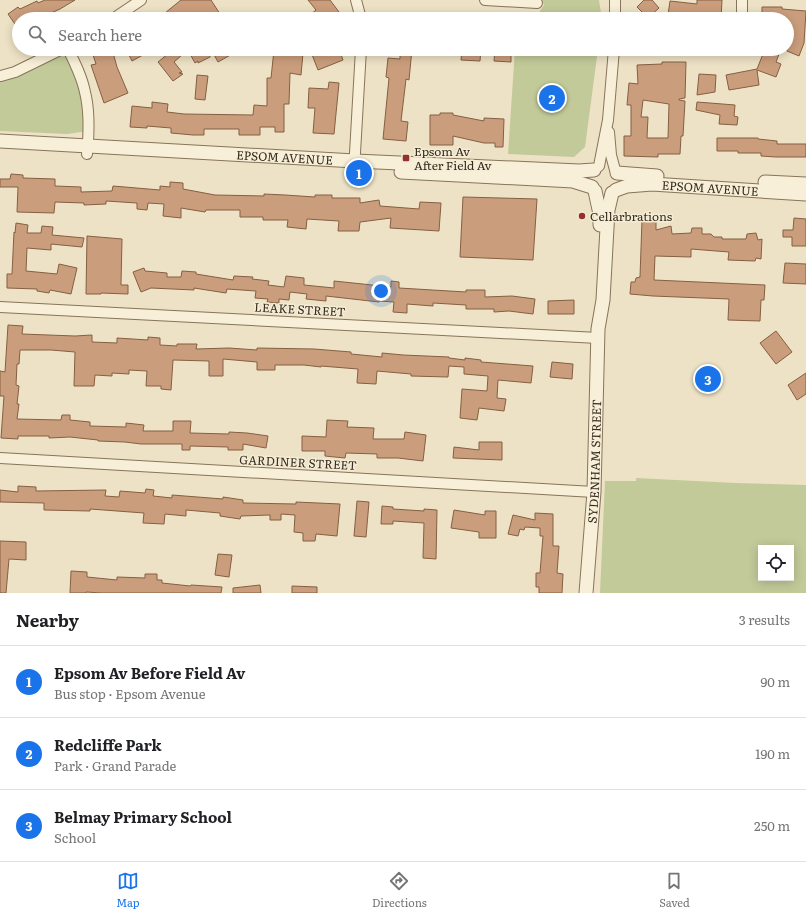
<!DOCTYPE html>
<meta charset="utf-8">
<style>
:root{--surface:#fff;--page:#f2f2f2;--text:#202124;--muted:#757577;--line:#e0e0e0;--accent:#1a73e8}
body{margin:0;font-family:Literata,serif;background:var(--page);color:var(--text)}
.controls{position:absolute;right:12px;bottom:12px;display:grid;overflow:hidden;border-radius:0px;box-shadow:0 2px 10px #0003}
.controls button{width:36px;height:36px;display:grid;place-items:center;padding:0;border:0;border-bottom:1px solid var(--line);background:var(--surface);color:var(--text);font:20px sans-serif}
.you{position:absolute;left:381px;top:291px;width:14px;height:14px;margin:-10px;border:3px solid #fff;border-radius:50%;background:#1a73e8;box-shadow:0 0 0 6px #1a73e833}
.badge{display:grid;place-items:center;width:26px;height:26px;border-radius:50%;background:var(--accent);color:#fff;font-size:13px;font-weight:700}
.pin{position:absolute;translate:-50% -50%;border:2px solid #fff;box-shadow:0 1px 4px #0006}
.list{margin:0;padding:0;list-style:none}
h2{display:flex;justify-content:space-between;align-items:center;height:52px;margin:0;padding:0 16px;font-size:17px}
h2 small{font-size:13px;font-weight:400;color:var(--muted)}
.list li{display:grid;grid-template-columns:26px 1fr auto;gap:12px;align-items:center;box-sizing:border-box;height:72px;padding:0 16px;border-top:1px solid var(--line)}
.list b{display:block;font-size:15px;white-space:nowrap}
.list p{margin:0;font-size:13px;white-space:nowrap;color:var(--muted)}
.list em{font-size:13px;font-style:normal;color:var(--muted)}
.icon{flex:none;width:22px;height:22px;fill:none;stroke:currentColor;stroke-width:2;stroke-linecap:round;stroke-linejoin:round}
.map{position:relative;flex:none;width:806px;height:593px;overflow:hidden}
.search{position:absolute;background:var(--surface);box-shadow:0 2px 10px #0003;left:12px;right:12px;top:12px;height:44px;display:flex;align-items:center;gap:10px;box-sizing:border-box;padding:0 14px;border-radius:22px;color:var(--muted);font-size:15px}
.sheet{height:268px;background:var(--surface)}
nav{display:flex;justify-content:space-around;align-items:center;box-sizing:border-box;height:56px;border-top:1px solid var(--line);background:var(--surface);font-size:11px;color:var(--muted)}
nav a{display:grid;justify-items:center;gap:2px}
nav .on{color:var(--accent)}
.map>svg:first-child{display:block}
.green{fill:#c3ca99;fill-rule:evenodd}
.building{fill:#ca9e7c;stroke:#855f42;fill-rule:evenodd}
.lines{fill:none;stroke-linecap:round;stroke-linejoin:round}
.minor-casing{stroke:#87745b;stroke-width:12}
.tertiary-casing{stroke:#87745b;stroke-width:15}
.minor{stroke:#f8efd8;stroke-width:10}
.tertiary{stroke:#f8efd8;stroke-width:13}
.poi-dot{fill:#94302d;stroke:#f4ecd4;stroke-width:1.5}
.labels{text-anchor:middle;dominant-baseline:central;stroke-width:3;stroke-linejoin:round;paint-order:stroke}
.poi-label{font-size:12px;fill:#372b1f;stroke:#f4ecd4;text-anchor:start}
.street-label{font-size:12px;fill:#372b1f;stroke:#f4ecd4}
</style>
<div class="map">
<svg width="806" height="593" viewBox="0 0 806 593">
<rect width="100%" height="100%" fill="#ede2c5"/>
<g class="green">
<path d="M542 0H599L602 19H517V14H538L544 5Z"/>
<path d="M62 49 80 75 88 131 67 134 0 131V76Z"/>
<path d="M515 49H598L585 147 574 157 508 154Z"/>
<path d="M636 478 736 483 806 485V593H600L605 481H636ZM761 548H791V578H761Z"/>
</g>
<g class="building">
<path d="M45 0H75L60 9 38 19H19V30L8 14 18 7 20 9 37 1 38 3Z"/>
<path d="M181 0H211L220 14 212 19H170L165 13Z"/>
<path d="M308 0H330L339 12 329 19H305L316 10Z"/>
<path d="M644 0H652L659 8 648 18 637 7Z"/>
<path d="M697 0H722L721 19H701L668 15 670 1 697 4Z"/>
<path d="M762 7H782V9L806 11 804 43 799 56 787 51V43L790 44 792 26 787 25V19H762Z"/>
<path d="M91 49H112L117 67 128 93 104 103 91 65 96 64Z"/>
<path d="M126 49H154L132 61Z"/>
<path d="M174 49H210V57L198 63V61L195 63 189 52 182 55 174 62 182 72 179 73 183 74 173 81 158 62Z"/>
<path d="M211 49H241L218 62Z"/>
<path d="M319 49H339L343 60 318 70 311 52Z"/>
<path d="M400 49H412L409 80 406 79 401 121 408 122 406 141 383 139 389 78 386 77 388 58 400 59Z"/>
<path d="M462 49H481L480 61 461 60Z"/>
<path d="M495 49H511V62L494 61Z"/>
<path d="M765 49H781L776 62 781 64 776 77 757 70 759 85 729 90 726 75 757 69Z"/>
<path d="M274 50 303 53 301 75 290 73 289 104H284V132H275V127H260V135H239V129H204V135H193L171 133V128L147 126V128L130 127 132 106 152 108V102L168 104 167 112 184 114 253 115 254 105 267 106V78H271Z"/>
<path d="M662 62H686L685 98 679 99V100L685 101 683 136H681L680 154H658V157L624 156V136H631V105H627L629 83 638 84 637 65 662 64ZM643 100 669 104 668 138H647L648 117H641Z"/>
<path d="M699 74 716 75 715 92 697 95Z"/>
<path d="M197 75 208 76 205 100 195 99Z"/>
<path d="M329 82 339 83 334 134 313 133 315 108H308L309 88 328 89Z"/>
<path d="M697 102 735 105 734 116 738 117 737 125 719 124 720 115 696 110Z"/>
<path d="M440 113H453V115L484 121V118L504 119 503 147H495V143H484L453 136V145H430V115H440Z"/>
<path d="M717 138H758V139L777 141V144H806V157H776L761 156V153H738V151H717Z"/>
<path d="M11 174 23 175V178L55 179V186L81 187V192L112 191 113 186 160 190V186L170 187V182L183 183V189L215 195 264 196V194L285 195 315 197V195H332V198H360V203L379 200 380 206 419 209 420 202 441 203 439 231 390 228 391 218 360 222 359 231H338L339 221 307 219 306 229 287 227 288 220H263V217H240V210H206L205 212 181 208V218L163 216 164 204 148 203 147 210 137 209V203L106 201V204L84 205V203L55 202 54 213 17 212 18 187H0V179H10Z"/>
<path d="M463 197 537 199 533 260 460 257Z"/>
<path d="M794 218 806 219V246H792V237H783V230H793Z"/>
<path d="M642 220H656V230L671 226 672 234 691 233 692 228H702V234H711L714 237H722V239H746L747 234 756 233 758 240 762 239 761 259 756 258 755 261 728 260 729 252 691 249V257L655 256 654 280 765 285 764 300H761L760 321 728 320 729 299 653 296 630 294 631 282H635L636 278 640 277Z"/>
<path d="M16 223 28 225 27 233H41L42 226 53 227 52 235 84 238 82 247 51 244V250L27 248 26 271 57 274 59 264 77 268 71 294 50 290 49 293 37 291V289L7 288V274H12L14 232 15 233Z"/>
<path d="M87 236 122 239 121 285H128V294L101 293V294H86Z"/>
<path d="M785 263 806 264V284L783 283Z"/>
<path d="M144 268 145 271 167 273V277H181L182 271 196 272V274L233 280 234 276 253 277 252 279 269 281 268 285 284 287 286 276 304 278V285L334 288V281L391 287V281L399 282V288L466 292V290H485V297L512 296 535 299 533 314 509 311 494 312V309H466V305L433 303V306L407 304V313L393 312 394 302 379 301V302L326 296V301L306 299 307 294 290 292 289 300 279 299V303L267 302 268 299 255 298 256 291 227 289 226 293 194 288V290L151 288 141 292 133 272Z"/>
<path d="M574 300V314H548V301Z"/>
<path d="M8 325 23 326 22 334 75 336 92 335V342L117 343V338L148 340V337L160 338V345L177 346V344H197L196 349 229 348 257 350V348L314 349 351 352V354L382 357V353L403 355 449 357V358L465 360V358L481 360V362L533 366 531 383 498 380 497 398 506 399 504 411 479 408 477 420 460 418 462 389 487 391 488 376 464 374V367L449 366 448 377 411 376V374L377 371 376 384 357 383 358 369 321 366V367L304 365H275V370H257V362L223 359V376H209V361L173 360 171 390 161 389V386H146L147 371 129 370V374L112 373V376L95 375 94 386H74L75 352 51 350H20L19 364H17L16 385 19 386 17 404H19L17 419 61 420 62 415H70V420L90 422V426L126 427V423L144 425 143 431H173V421H191L190 433 229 434V432L247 433 268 436 266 448 243 444V450H228V447L190 446V450H182V444H141L125 442 98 441V440L70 437 49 438V436H18V439L1 438 4 396H0V371L5 372Z"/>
<path d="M776 331 792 352 776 364 760 343Z"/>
<path d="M552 362 573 364 572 379 550 377Z"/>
<path d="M806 373V394L797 400 788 385Z"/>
<path d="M327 420 348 421 347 427 374 428 373 439H404L405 432 426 435 423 461 398 458H377V454L346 453 345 458 325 456V451H302V436L326 437Z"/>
<path d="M479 442H502V460L453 458 454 447 479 450Z"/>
<path d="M18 486 36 487V491L106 490 105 496 119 497 120 491 145 493 146 489 154 490 153 496 172 498V495L223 499V497L243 500V503L296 504V502L340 504 337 536 316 534 315 541H303V533L294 532 295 515 281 514V520H270V515L241 516 240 519 220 516V513L186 510V516L165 514 164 524 143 523 144 513 90 509V511L44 510V503L0 502V490L18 492Z"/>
<path d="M357 501 369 502 366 537 354 536Z"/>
<path d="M382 506 393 507V509L424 511V509L437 510 436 559 423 558 424 523 393 521V524H381Z"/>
<path d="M454 510 485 515V511H496V538H479V532L451 528Z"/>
<path d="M535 513 553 514V546H559L557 573 563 574 562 593H539V587H536V573H540L543 536H540V528L525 527 524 530 520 529 518 536 508 534 513 515 535 520Z"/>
<path d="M0 541 26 542V560L9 559 6 593H0Z"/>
<path d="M218 554 232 555 229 577 215 575Z"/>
<path d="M71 571 87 572V577L117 580V577L145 578V574H157V580H162V583L190 586 191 585 222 587 221 593H102L86 592V593H70Z"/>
<path d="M260 585 261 593H233V588Z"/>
<path d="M292 586 317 587V593H292Z"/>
</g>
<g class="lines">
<g class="minor-casing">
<g id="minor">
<path d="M356 0 361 19"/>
<path d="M485 0 537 3"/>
<path d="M615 0V19"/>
<path d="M113 19 141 0"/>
<path d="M742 19V0"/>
<path d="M68 49C75 63 82 77 85 92 90 112 89 134 87 154"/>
<path d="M1 76 15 72 62 49"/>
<path d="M609 132 611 155 615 170"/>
<path d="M599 166 608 120 614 49"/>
<path d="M354 170 361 49"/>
<path d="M0 307 598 338"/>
<path d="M0 458 594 492"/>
</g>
</g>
<g class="tertiary-casing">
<g id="tertiary">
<path id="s1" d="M0 141 355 161 579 171 594 170"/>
<path d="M401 172 573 181 592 187"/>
<path d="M617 173 657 176"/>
<path d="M765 182 806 184"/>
<path id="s2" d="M616 190 627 186 652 184 806 194"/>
<path d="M595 191 600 214V225"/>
<path id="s3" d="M586 593 594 492 598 329 603 300 608 210 612 193"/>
</g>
</g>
<use href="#minor" class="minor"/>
<use href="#tertiary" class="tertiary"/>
</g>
<g class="poi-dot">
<rect x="402" y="154" width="8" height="8" rx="2"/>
<circle cx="582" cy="216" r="4"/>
</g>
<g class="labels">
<g class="poi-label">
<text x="414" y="151">Epsom Av<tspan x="414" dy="14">After Field Av</tspan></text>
<text x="590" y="216">Cellarbrations</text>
</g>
<g class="street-label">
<text stroke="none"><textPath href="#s1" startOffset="285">EPSOM AVENUE</textPath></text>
<text stroke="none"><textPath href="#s2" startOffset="95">EPSOM AVENUE</textPath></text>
<text transform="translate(300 309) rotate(3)">LEAKE STREET</text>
<text stroke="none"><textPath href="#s3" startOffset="132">SYDENHAM STREET</textPath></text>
<text transform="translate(298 462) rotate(3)">GARDINER STREET</text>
</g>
</g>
</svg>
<div class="controls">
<button><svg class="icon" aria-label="locate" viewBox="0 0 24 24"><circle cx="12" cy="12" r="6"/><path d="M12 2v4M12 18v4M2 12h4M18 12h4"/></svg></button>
</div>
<div class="you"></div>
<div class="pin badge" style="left:359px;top:173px">1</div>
<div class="pin badge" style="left:552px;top:98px">2</div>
<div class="pin badge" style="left:708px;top:379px">3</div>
<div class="search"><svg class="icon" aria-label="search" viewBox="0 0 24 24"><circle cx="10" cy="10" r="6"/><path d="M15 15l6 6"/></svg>Search here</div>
</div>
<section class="sheet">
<h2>Nearby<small>3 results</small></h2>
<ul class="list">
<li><span class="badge">1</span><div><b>Epsom Av Before Field Av</b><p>Bus stop · Epsom Avenue</p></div><em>90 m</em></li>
<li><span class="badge">2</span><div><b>Redcliffe Park</b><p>Park · Grand Parade</p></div><em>190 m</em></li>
<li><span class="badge">3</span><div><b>Belmay Primary School</b><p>School</p></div><em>250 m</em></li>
</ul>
</section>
<nav>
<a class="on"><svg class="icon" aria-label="map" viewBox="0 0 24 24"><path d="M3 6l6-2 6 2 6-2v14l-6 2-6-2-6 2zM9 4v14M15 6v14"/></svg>Map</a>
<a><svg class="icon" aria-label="directions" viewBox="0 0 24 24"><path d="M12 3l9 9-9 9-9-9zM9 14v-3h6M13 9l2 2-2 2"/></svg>Directions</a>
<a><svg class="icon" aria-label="saved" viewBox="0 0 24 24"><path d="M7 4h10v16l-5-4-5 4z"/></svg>Saved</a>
</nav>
